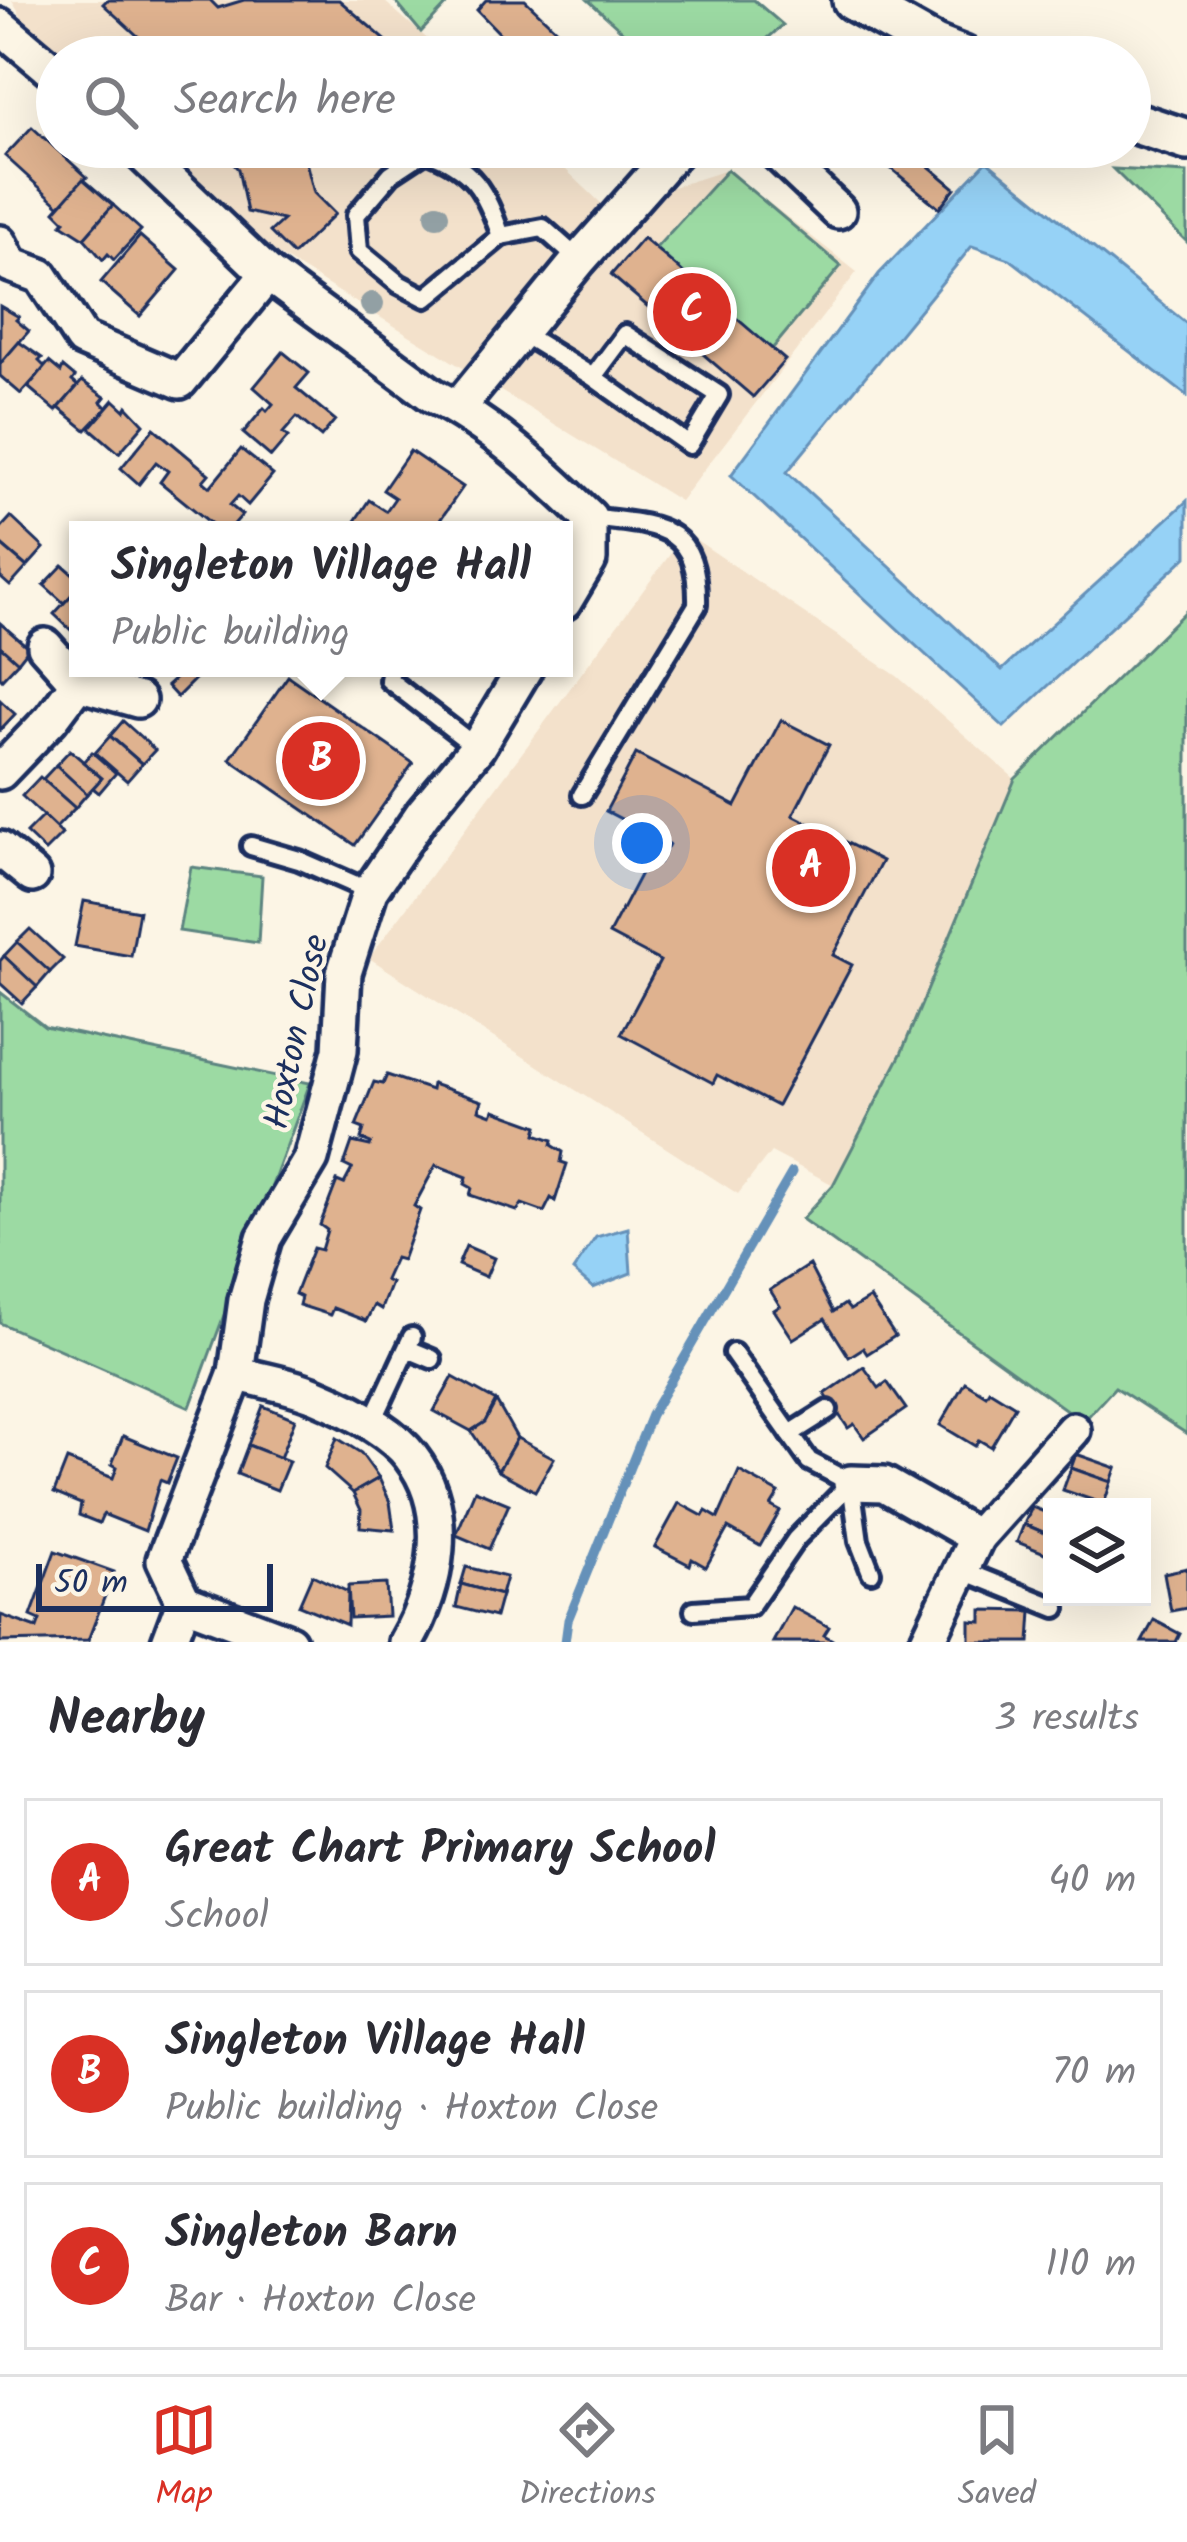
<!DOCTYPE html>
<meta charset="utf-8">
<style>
:root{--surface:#fff;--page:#f7f7f7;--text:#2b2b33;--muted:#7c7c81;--line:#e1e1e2;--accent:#d93025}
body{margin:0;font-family:Kalam,sans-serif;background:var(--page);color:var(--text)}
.controls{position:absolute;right:36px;bottom:36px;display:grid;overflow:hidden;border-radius:0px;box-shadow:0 12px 48px #0002}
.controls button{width:108px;height:108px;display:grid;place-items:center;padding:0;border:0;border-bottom:3px solid var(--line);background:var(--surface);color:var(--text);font:60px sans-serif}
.scale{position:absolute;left:36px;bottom:30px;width:237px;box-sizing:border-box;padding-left:12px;border:6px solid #1b2f5e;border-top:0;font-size:33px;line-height:42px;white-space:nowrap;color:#1b2f5e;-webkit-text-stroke:9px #fcf5e5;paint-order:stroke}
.you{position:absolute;left:642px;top:843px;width:42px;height:42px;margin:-30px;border:9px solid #fff;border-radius:50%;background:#1a73e8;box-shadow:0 0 0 18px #1a73e833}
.badge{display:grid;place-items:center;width:78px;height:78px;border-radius:50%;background:var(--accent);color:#fff;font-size:39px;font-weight:700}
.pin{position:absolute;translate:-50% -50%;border:6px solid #fff;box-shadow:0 3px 12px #0006}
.popup{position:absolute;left:69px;top:521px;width:504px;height:156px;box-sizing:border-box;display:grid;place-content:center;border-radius:0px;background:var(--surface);filter:drop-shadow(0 3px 9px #0005);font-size:39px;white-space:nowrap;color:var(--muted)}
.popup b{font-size:45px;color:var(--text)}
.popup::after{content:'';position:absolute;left:50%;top:100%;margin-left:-24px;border:24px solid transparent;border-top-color:var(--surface)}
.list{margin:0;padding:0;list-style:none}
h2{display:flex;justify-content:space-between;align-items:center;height:156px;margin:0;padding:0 48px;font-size:51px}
h2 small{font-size:39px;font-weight:400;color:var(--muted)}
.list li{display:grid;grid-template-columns:78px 1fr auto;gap:36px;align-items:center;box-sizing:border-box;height:168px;margin:0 24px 24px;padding:0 24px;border:3px solid var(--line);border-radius:0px}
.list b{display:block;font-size:45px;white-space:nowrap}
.list p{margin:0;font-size:39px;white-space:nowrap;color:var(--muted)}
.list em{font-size:39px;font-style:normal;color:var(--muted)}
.icon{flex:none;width:66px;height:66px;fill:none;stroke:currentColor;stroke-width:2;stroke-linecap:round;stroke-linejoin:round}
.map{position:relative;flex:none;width:1187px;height:1642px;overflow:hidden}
.search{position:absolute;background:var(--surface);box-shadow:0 12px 48px #0002;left:36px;right:36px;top:36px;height:132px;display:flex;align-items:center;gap:30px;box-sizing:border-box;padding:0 42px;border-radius:66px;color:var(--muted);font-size:45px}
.sheet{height:732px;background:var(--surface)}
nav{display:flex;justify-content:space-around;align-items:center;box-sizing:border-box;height:168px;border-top:3px solid var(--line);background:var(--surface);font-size:33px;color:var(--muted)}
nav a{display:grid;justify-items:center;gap:6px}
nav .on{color:var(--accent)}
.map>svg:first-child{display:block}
.built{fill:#f3e1cb}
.green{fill:#9cdaa3;stroke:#5c8480;stroke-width:3}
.water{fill:#96d2f6;stroke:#6591b9;stroke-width:3}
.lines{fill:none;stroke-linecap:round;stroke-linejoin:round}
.stream{stroke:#6591b9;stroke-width:9}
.building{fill:#dfb28f;stroke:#1b2f5e;stroke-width:3}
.service-casing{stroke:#1b2f5e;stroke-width:26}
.minor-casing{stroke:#1b2f5e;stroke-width:42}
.tertiary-casing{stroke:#1b2f5e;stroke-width:48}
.service{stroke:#fcf5e5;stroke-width:16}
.minor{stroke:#fcf5e5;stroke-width:33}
.tertiary{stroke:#fcf5e5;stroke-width:39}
.tree{fill:#92a0a4}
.labels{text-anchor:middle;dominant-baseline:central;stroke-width:9;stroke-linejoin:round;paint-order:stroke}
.street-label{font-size:36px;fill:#1b2f5e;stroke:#fcf5e5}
</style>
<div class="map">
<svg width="1187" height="1642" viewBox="0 0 1187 1642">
<rect width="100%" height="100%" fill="#fcf5e5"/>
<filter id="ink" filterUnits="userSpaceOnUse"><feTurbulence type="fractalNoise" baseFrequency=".00833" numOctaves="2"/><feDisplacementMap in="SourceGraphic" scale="24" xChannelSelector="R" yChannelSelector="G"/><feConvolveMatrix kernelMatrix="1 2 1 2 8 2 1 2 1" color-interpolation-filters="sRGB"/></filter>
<g filter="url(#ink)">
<g class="built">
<path d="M12 0H383L448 57H65L22 17Z"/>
<path d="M157 147H542L606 208 727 170 857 272 680 501 246 235Z"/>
<path d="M686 533 897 676 1015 779 1187 610 993 1269 771 1152 738 1194 369 958Z"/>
</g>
<g class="green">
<path d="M394 0H451L421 32Z"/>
<path d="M588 0H754L783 25 746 57H651Z"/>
<path d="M1113 169 1187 173V242Z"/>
<path d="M727 170 841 266 772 349 655 249Z"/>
<path d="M1187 610V1434L1115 1387 1083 1422 802 1219 833 1185 901 1054 1015 779Z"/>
<path d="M191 867 262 876 258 943 179 931Z"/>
<path d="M0 992 45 1027 310 1083 190 1407 0 1323Z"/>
</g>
<g class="water">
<path d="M987 161 1187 324V396L1010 259 972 246 787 472 1002 670 1187 501V556L1004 727 731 475 879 274Z"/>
<path d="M628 1228 631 1273 593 1288 573 1271 596 1237Z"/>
</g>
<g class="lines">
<path class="stream" d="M565 1642 568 1620 651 1415 792 1172"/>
</g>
<g class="building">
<path d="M107 0H210L218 8 244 0H339L397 50 395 57H148L154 51 103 4Z"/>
<path d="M486 0H525L564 37 560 41 577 57H483L503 37 477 10Z"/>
<path d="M32 127 87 177 60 206 5 156Z"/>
<path d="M243 147H281L304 154 314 193 335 214 293 255 270 232 283 220 247 212 238 169 230 160Z"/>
<path d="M865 147H906L955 188 939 208Z"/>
<path d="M83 179 113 205 84 238 62 224 65 221 55 211Z"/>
<path d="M113 205 141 230 114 260 108 254 103 260 84 238Z"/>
<path d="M140 236 179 270 140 316 101 282Z"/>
<path d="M643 238 785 360 753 397 611 275Z"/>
<path d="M0 306 19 317 16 320 29 331 0 364Z"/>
<path d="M19 342 42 358 39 361 45 367 21 394 0 376V364Z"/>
<path d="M283 352 309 373 296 388 335 420 321 437 297 417 283 433 288 437 271 457 243 433 264 408 267 411 273 404 254 387Z"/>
<path d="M49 362 61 372 63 367 75 377 72 381 78 386 56 411 28 387Z"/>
<path d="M82 381 105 397 101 402 107 408 86 430 59 408Z"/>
<path d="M114 400 125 410 127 406 144 424 119 453 90 428Z"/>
<path d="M154 428 209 474 203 481 210 487 241 449 273 475 248 505 238 496 230 505 242 515 229 530H219L160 482 168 471 156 462 139 484 121 468Z"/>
<path d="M410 451 463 487 433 530H349L369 500 386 511 395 498 383 490Z"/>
<path d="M11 517 44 548 27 567 0 544V529Z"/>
<path d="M0 544 27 567 10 586 0 577Z"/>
<path d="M63 565 78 578V588L64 603 44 585Z"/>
<path d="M78 588V624L72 631 54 614Z"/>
<path d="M0 623 29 648 18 662 0 646Z"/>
<path d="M0 646 18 662 2 679 0 677Z"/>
<path d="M187 668 197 677 177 697 167 686Z"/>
<path d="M288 676 413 763 355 845 230 759Z"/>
<path d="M0 700 15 714 0 730Z"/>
<path d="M781 720 829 745 793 815 882 861 833 955 852 965 777 1106 717 1075 713 1083 621 1034 660 961 609 934 649 858 659 863 669 844 606 811 636 754 736 806Z"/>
<path d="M123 721 155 750 142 764 110 736Z"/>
<path d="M110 736 142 764 127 781 95 753Z"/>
<path d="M70 750 102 778 87 794 56 765Z"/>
<path d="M92 752 116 773 99 793 93 788 102 778 83 762Z"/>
<path d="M56 765 87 794 75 808 43 779Z"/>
<path d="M40 777 75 808 56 828 22 796Z"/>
<path d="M43 816 62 834 45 851 26 833Z"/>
<path d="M84 901 139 911 131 956 75 946Z"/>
<path d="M30 929 63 959 50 972 17 942Z"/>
<path d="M17 942 50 972 37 987 4 956Z"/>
<path d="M4 956 37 987 22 1003 0 983V961Z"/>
<path d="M387 1075 431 1090 432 1084 482 1101 479 1110 492 1115 494 1110 538 1126 536 1134 553 1140 552 1145 563 1152 561 1162 567 1164 555 1201 551 1198 544 1212 522 1204 517 1211 470 1195 472 1188 465 1184 467 1177 436 1165 414 1206 420 1210 402 1260 395 1258 385 1280 391 1283 381 1309 374 1305 366 1321 333 1308 330 1315 299 1305 301 1297 295 1294 313 1248 321 1250 327 1230 320 1225 337 1181 344 1184 352 1169 344 1165 352 1142 370 1146 371 1143 361 1139 364 1129 356 1126 374 1082 383 1084Z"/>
<path d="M466 1246 494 1258 486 1277 458 1265Z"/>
<path d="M809 1265 833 1312 845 1304 850 1310 870 1298 895 1336 867 1354 863 1348 849 1357 825 1319 793 1339 774 1310 780 1306 770 1290Z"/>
<path d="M864 1367 879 1388 887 1382 906 1409 864 1438 854 1424 848 1428 825 1394Z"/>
<path d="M453 1377 496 1401 485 1422 471 1431 434 1411Z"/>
<path d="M965 1382 986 1395 989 1390 1015 1406 991 1447 979 1440 975 1446 940 1425Z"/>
<path d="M496 1401 517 1438 498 1471 471 1431 485 1422Z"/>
<path d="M263 1406 295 1419 280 1458 248 1445Z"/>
<path d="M123 1436 177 1458 167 1483 160 1480 145 1531 103 1514 99 1523 79 1515 81 1504 54 1493 67 1460 113 1478 117 1467 112 1464Z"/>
<path d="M337 1438 361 1453 379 1478 353 1493 325 1468Z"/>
<path d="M517 1438 554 1458 535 1491 498 1471Z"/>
<path d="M248 1445 289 1461 277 1490 237 1474Z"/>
<path d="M1076 1454 1116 1468 1111 1482 1071 1468Z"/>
<path d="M1071 1468 1111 1482 1104 1504 1063 1490Z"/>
<path d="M739 1471 779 1493 771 1506 780 1511 760 1546 728 1528 706 1567 692 1559 690 1565 655 1547 679 1503 703 1516 706 1511 718 1518Z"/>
<path d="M379 1478 390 1502 394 1530 360 1527 361 1510 353 1493Z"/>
<path d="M475 1490 509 1504 489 1549 456 1535Z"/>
<path d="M1032 1507 1052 1515V1536L1024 1524Z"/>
<path d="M1024 1524 1052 1536V1556L1017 1542Z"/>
<path d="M55 1551 114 1572 88 1640 0 1642 1 1615 37 1628 40 1620 31 1616Z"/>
<path d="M466 1567 506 1577 501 1595 461 1584Z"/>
<path d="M1187 1568V1608L1171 1611 1164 1573Z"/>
<path d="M312 1575 348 1592 347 1625 299 1605Z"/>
<path d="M386 1584 388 1616 350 1618 348 1586Z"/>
<path d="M461 1584 501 1595 495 1617 456 1607Z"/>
<path d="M792 1607 829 1627 824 1635 836 1642H773Z"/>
<path d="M982 1610 1032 1611 1030 1642H970V1621L982 1622Z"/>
<path d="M1154 1620 1180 1634 1176 1642H1142Z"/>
</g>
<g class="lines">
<g class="service-casing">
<g id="service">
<path d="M426 151C473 168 485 190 501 236L426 298 399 284 359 251 356 215 391 174Z"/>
<path d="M501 236 543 228 579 260"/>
<path d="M523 334 593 377 689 445 719 395 625 334 593 377"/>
<path d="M391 668 389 680 477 748"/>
<path d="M582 795 697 605C699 522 656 525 589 517"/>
<path d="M251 846 299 860 370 891"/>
<path d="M408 1349 432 1359"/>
<path d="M733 1353 809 1461 851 1483"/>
<path d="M371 1425 412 1337"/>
<path d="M790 1434 828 1410"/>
<path d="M851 1483 859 1541 871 1572"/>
<path d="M964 1571 1056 1608"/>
<path d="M694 1610 750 1606 796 1539 851 1483"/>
</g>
</g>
<g class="minor-casing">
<g id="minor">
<path d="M0 26 57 74"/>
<path d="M135 147 268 274 432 395C492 425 541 471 589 517V560L564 602"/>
<path d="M771 147 838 211"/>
<path d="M0 243 11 265 41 276 82 339 180 381 268 274"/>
<path d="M458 408 579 260 679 147"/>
<path d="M45 646 78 683 138 700"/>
<path d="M0 772 51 719 78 683"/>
<path d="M0 849 32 875"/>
<path d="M236 1373C262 1381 292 1385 317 1396 348 1409 391 1430 411 1457 453 1511 437 1588 406 1642"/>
<path d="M851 1483 884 1484 977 1537"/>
<path d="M184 1602 289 1642"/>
<path d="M169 1642 184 1602 164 1560 236 1373 246 1300 264 1238 311 1159 340 1050 344 973 370 891 423 813 477 748 525 668"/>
<path d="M927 1642 977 1537 1073 1430"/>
</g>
</g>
<g class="tertiary-casing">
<g id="tertiary">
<path d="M853 0 935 46 963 57"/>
<path d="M1130 121 1187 140"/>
</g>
</g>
<use href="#service" class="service"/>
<use href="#minor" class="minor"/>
<use href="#tertiary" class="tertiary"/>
</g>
<g class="tree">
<circle cx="437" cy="215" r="12"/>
<circle cx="372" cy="304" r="12"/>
</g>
</g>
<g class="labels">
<g class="street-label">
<text transform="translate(298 1032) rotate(-78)">Hoxton Close</text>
</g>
</g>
</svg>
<div class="controls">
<button><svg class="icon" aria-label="layers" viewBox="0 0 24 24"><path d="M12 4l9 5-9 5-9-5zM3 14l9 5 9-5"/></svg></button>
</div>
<div class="scale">50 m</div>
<div class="you"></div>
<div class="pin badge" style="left:811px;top:868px">A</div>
<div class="pin badge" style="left:321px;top:761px">B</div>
<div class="popup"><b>Singleton Village Hall</b>Public building</div>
<div class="pin badge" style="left:692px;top:312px">C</div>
<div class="search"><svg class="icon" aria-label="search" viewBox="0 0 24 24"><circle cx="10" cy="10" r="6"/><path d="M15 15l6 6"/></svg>Search here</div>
</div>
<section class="sheet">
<h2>Nearby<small>3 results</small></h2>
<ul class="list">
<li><span class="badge">A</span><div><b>Great Chart Primary School</b><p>School</p></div><em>40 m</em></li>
<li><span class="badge">B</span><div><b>Singleton Village Hall</b><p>Public building · Hoxton Close</p></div><em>70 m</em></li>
<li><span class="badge">C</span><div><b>Singleton Barn</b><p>Bar · Hoxton Close</p></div><em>110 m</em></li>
</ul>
</section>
<nav>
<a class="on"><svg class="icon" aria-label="map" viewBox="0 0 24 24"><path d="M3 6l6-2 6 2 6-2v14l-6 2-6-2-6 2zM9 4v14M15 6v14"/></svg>Map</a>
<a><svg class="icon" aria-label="directions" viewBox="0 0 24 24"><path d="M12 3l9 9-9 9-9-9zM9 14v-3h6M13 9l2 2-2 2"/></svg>Directions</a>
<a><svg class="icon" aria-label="saved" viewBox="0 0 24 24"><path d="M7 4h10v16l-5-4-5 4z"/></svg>Saved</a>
</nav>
